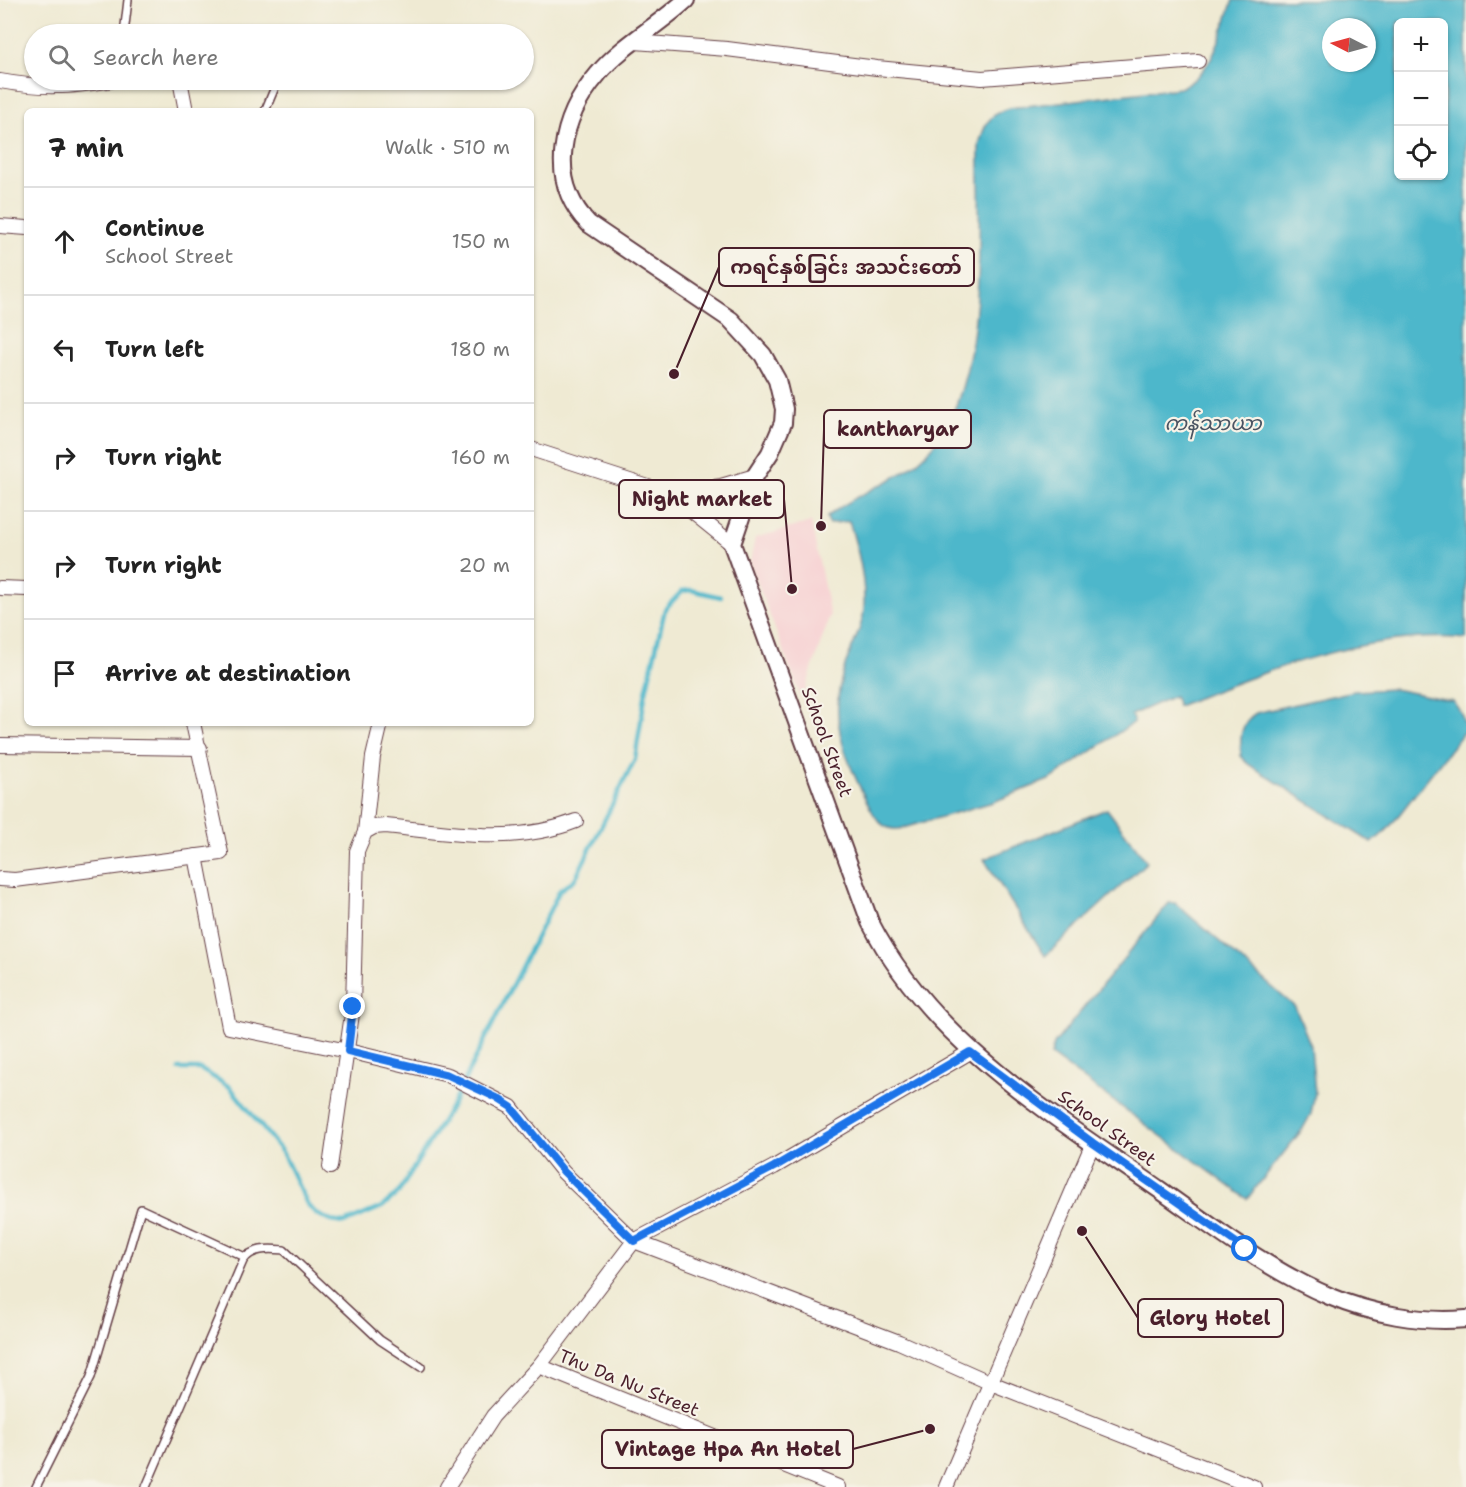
<!DOCTYPE html>
<meta charset="utf-8">
<style>
:root{--surface:#fff;--page:#f2f2f2;--text:#222;--muted:#767676;--line:#e0e0e0}
body{margin:0;font-family:"Shantell Sans","Noto Sans Myanmar",sans-serif;background:var(--page);color:var(--text)}
.controls{position:absolute;right:18px;top:18px;display:grid;overflow:hidden;border-radius:9px;box-shadow:0 2px 4px #0004}
.controls button{width:54px;height:54px;display:grid;place-items:center;padding:0;border:0;border-bottom:2px solid var(--line);background:var(--surface);color:var(--text);font:30px sans-serif}
.compass{position:absolute;left:1322px;top:18px;width:54px;height:54px;border-radius:50%;background:var(--surface);box-shadow:0 2px 4px #0004;rotate:276deg}
.stop{position:absolute;width:18px;height:18px;margin:-14px;border:4px solid #1a73e8;border-radius:50%;background:#fff}
.stop.end{background:#1a73e8;border-color:#fff;box-shadow:0 2px 6px #0008}
.list{margin:0;padding:0;list-style:none}
h2{display:flex;justify-content:space-between;align-items:center;height:78px;margin:0;padding:0 24px;font-size:26px}
h2 small{font-size:20px;font-weight:400;color:var(--muted)}
.list li{display:grid;grid-template-columns:39px 1fr auto;gap:18px;align-items:center;box-sizing:border-box;height:108px;padding:0 24px;border-top:2px solid var(--line)}
.list b{display:block;font-size:22px;white-space:nowrap}
.list p{margin:0;font-size:20px;white-space:nowrap;color:var(--muted)}
.list em{font-size:20px;font-style:normal;color:var(--muted)}
.icon{flex:none;width:33px;height:33px;fill:none;stroke:currentColor;stroke-width:2;stroke-linecap:round;stroke-linejoin:round}
.map{position:relative;flex:none;width:1466px;height:1487px;overflow:hidden}
.search{position:absolute;background:var(--surface);box-shadow:0 2px 4px #0004;left:24px;top:24px;width:510px;height:66px;display:flex;align-items:center;gap:15px;box-sizing:border-box;padding:0 21px;border-radius:33px;color:var(--muted);font-size:22px}
.panel{position:absolute;background:var(--surface);box-shadow:0 2px 4px #0004;left:24px;top:108px;width:510px;height:618px;border-radius:9px}
.map>svg:first-child{display:block}
.built{fill:#f7cfd1}
.water{fill:#4eb7cb;stroke:#4c6b7b;stroke-width:1.5;fill-rule:evenodd}
.lines{fill:none;stroke-linecap:round;stroke-linejoin:round}
.stream{stroke:#4eb7cb;stroke-width:4.5}
.service-casing{stroke:#633d44;stroke-width:10}
.minor-casing{stroke:#633d44;stroke-width:16}
.tertiary-casing{stroke:#633d44;stroke-width:20}
.service{stroke:#fff;stroke-width:7}
.minor{stroke:#fff;stroke-width:14}
.tertiary{stroke:#fff;stroke-width:16}
.route{stroke:#1a73e8;stroke-width:8}
.labels{text-anchor:middle;dominant-baseline:central;stroke-width:4.5;stroke-linejoin:round;paint-order:stroke}
.street-label{font-size:18px;fill:#4a1f2b;stroke:#f7f3e8}
.water-label{font-size:20px;font-style:italic;fill:#4b5463;stroke:#f7f3e8}
.leader{fill:none;stroke:#4a1f2b;stroke-width:2}
.callout-dot{fill:#4a1f2b;stroke:#f7f3e8;stroke-width:2}
.callout{fill:#f7f3e8;stroke:#4a1f2b;stroke-width:2}
.callout-label{font-size:20px;text-anchor:middle;font-weight:bold;fill:#4a1f2b}
</style>
<div class="map">
<svg width="1466" height="1487" viewBox="0 0 1466 1487">
<rect width="100%" height="100%" fill="#f7f3e8"/>
<filter id="ink" filterUnits="userSpaceOnUse"><feTurbulence type="fractalNoise" baseFrequency=".0167" numOctaves="2"/><feDisplacementMap in="SourceGraphic" scale="12" xChannelSelector="R" yChannelSelector="G"/><feConvolveMatrix kernelMatrix="1 2 1 2 8 2 1 2 1" color-interpolation-filters="sRGB"/></filter>
<filter id="wash" filterUnits="userSpaceOnUse"><feTurbulence type="fractalNoise" baseFrequency=".008" numOctaves="4" result="noise"/><feDisplacementMap in="SourceGraphic" scale="24" xChannelSelector="R" yChannelSelector="G"/><feGaussianBlur stdDeviation="1.35" result="paint"/><feColorMatrix in="noise" values="0 0 0 0 0 0 0 0 0 0 0 0 0 0 0 0 0 1.4 0 .05"/><feComposite in="paint" operator="in"/></filter>
<g filter="url(#wash)">
<rect width="100%" height="100%" fill="#efead3"/>
<path class="built" d="M811 522 830 615 802 700 750 563 755 538Z"/>
<g class="water">
<path d="M1233 0H1466V639C1375 629 1262 671 1178 706L1174 696 1131 715 1134 722 1051 779 993 802 903 828C883 833 875 818 867 802 843 754 827 716 846 663 852 646 864 624 864 606 865 576 858 550 849 521L829 524 827 517C858 491 899 482 927 453 990 388 978 231 979 145 984 125 989 114 1009 108L1180 88C1214 73 1221 33 1233 0ZM1398 22H1444V176H1398ZM1331 27H1367V63H1331Z"/>
<path d="M1394 689 1453 701 1461 713 1466 729 1388 829 1372 843 1248 764 1241 756C1240 737 1240 723 1256 713L1354 691Z"/>
<path d="M1107 809 1147 862 1045 956 984 859Z"/>
<path d="M1169 903H1175L1295 1007 1311 1046 1315 1093 1311 1114 1302 1130 1247 1199 1051 1055 1054 1044Z"/>
</g>
<g class="lines">
<path class="stream" d="M179 1069H200L230 1087 282 1152 308 1206 317 1214 331 1221 344 1223 382 1207 399 1192 452 1105 560 890 575 879 635 759 645 696 665 609 682 591 691 590 721 597"/>
</g>
</g>
<g filter="url(#ink)">
<g class="lines">
<g class="service-casing">
<g id="service">
<path d="M124 34 128 0"/>
<path d="M265 111 278 80"/>
<path d="M36 1487 91 1377 141 1209 245 1257"/>
<path d="M146 1487 243 1261C252 1247 270 1249 284 1250L380 1340 421 1367"/>
</g>
</g>
<g class="minor-casing">
<g id="minor">
<path d="M635 42 727 49 877 68 982 78 1198 61"/>
<path d="M180 80 186 111"/>
<path d="M0 81C44 89 69 87 113 80"/>
<path d="M0 226 27 228"/>
<path d="M531 449 670 494 732 544"/>
<path d="M670 494 721 486 755 476"/>
<path d="M0 588 27 589"/>
<path d="M0 745 200 748"/>
<path d="M365 832 373 757 381 723"/>
<path d="M196 856 229 1027 348 1051 448 1075 511 1107 563 1172 634 1241 899 1342 991 1383 1254 1487"/>
<path d="M0 879 15 880 221 853 193 723"/>
<path d="M330 1167 353 1007 357 851 365 832 374 827 386 826C450 833 515 845 576 821"/>
<path d="M539 1366 838 1487"/>
<path d="M447 1487 493 1416 539 1366 634 1241 774 1167 970 1052"/>
<path d="M946 1487 1093 1143"/>
</g>
</g>
<g class="tertiary-casing">
<path id="tertiary" d="M686 0C659 25 621 46 598 74 561 117 546 180 589 224L731 320 763 355 777 380 784 409 783 423 770 453 755 476 732 544 870 922C931 1042 1053 1115 1160 1190 1214 1228 1268 1270 1329 1296 1371 1314 1421 1323 1466 1319"/>
</g>
<use href="#service" class="service"/>
<use href="#minor" class="minor"/>
<use href="#tertiary" class="tertiary"/>
</g>
</g>
<g class="lines" filter="url(#ink)">
<path class="route" d="M353 1007 348 1051 448 1075 497 1098 511 1107 564 1172 634 1241 774 1167 970 1052 1093 1143 1245 1249"/>
</g>
<g class="labels">
<g class="street-label">
<text transform="translate(827 742) rotate(70)">School Street</text>
<text transform="translate(1107 1128) rotate(36)">School Street</text>
<text transform="translate(629 1383) rotate(22)">Thu Da Nu Street</text>
</g>
<g class="water-label">
<text x="1213" y="423">ကန်သာယာ</text>
</g>
</g>
<path class="leader" d="M674 374L719 267M821 526L824 429M792 589L784 499M1082 1231L1138 1318M930 1429L853 1449"/>
<g class="callout-dot">
<circle cx="674" cy="374" r="6"/>
<circle cx="821" cy="526" r="6"/>
<circle cx="792" cy="589" r="6"/>
<circle cx="1082" cy="1231" r="6"/>
<circle cx="930" cy="1429" r="6"/>
</g>
<g class="callout">
<rect x="719" y="248" width="255" height="38" rx="6"/>
<rect x="824" y="410" width="147" height="38" rx="6"/>
<rect x="619" y="480" width="165" height="38" rx="6"/>
<rect x="1138" y="1299" width="145" height="38" rx="6"/>
<rect x="602" y="1430" width="251" height="38" rx="6"/>
</g>
<g class="callout-label">
<text x="846" y="274">ကရင်နှစ်ခြင်း အသင်းတော်</text>
<text x="898" y="436">kantharyar</text>
<text x="702" y="506">Night market</text>
<text x="1210" y="1325">Glory Hotel</text>
<text x="728" y="1456">Vintage Hpa An Hotel</text>
</g>
</svg>
<div class="controls">
<button>+</button>
<button>−</button>
<button><svg class="icon" aria-label="locate" viewBox="0 0 24 24"><circle cx="12" cy="12" r="6"/><path d="M12 2v4M12 18v4M2 12h4M18 12h4"/></svg></button>
</div>
<svg class="compass" viewBox="-18 -18 36 36"><path d="M0-13l5 13h-10z" fill="#e53935"/><path d="M0 13l5-13h-10z" fill="#767676"/></svg>
<div class="stop" style="left:1245px;top:1249px"></div>
<div class="stop end" style="left:353px;top:1007px"></div>
<div class="search"><svg class="icon" aria-label="search" viewBox="0 0 24 24"><circle cx="10" cy="10" r="6"/><path d="M15 15l6 6"/></svg>Search here</div>
<section class="panel">
<h2>7 min<small>Walk · 510 m</small></h2>
<ul class="list">
<li><svg class="icon" aria-label="ahead" viewBox="0 0 24 24"><path d="M12 20V5M6 11l6-6 6 6"/></svg><div><b>Continue</b><p>School Street</p></div><em>150 m</em></li>
<li><svg class="icon" aria-label="left" viewBox="0 0 24 24"><path d="M17 20v-9H6M10 6l-5 5 5 5"/></svg><div><b>Turn left</b></div><em>180 m</em></li>
<li><svg class="icon" aria-label="right" viewBox="0 0 24 24"><path d="M7 20v-9h11M14 6l5 5-5 5"/></svg><div><b>Turn right</b></div><em>160 m</em></li>
<li><svg class="icon" aria-label="right" viewBox="0 0 24 24"><path d="M7 20v-9h11M14 6l5 5-5 5"/></svg><div><b>Turn right</b></div><em>20 m</em></li>
<li><svg class="icon" aria-label="arrive" viewBox="0 0 24 24"><path d="M6 21V4h12l-3 4 3 4H6"/></svg><div><b>Arrive at destination</b></div></li>
</ul>
</section>
</div>
